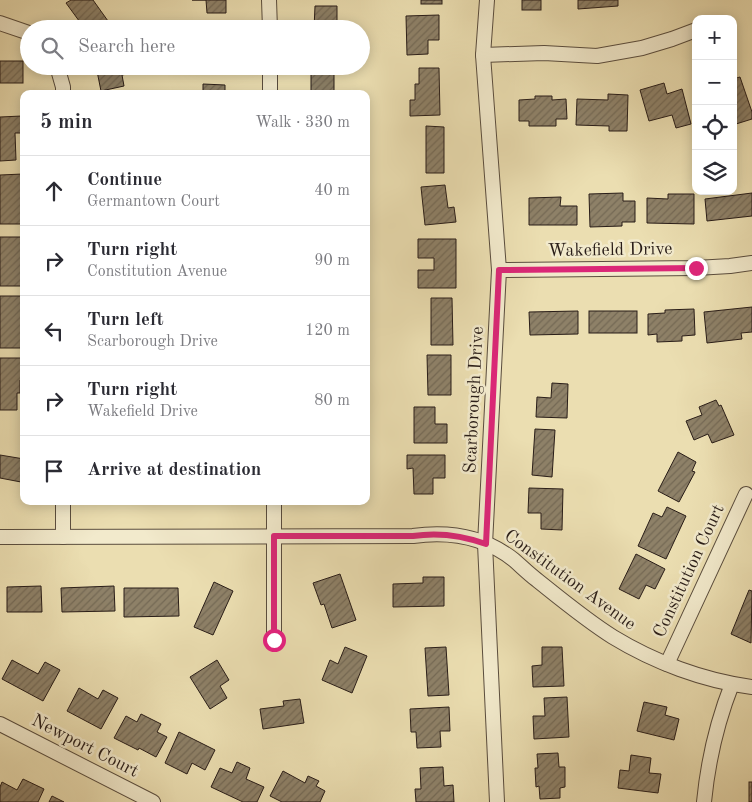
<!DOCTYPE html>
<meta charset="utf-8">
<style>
:root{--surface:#fff;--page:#f7f7f7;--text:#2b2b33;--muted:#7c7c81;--line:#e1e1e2}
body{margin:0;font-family:"Old Standard TT",serif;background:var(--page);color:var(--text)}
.controls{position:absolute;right:15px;top:15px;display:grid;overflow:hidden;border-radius:10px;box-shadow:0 2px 12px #0003}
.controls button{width:45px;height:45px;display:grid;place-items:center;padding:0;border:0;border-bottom:1px solid var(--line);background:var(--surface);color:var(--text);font:25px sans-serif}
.stop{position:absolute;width:15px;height:15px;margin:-11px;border:4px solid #db2777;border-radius:50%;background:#fff}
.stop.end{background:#db2777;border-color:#fff;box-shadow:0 1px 5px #0008}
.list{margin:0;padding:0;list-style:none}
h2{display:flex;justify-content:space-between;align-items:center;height:65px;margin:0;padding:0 20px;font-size:21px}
h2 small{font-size:16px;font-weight:400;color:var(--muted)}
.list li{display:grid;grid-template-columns:32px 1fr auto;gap:15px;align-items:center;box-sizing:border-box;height:70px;padding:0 20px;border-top:1px solid var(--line)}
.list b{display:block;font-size:19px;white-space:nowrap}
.list p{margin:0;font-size:16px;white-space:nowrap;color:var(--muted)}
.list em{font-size:16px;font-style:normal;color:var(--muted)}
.icon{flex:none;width:28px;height:28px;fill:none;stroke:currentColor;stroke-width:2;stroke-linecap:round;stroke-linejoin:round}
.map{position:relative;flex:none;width:752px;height:802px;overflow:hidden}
.search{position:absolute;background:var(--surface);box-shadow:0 2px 12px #0003;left:20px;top:20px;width:350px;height:55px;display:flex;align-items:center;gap:12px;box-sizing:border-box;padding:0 18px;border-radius:28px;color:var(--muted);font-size:19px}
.panel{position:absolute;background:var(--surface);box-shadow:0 2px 12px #0003;left:20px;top:90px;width:350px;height:415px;border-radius:10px}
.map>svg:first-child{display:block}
.building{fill:url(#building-hatch);stroke:#291d18}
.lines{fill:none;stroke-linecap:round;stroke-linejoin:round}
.street-casing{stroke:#5a4d3e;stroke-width:16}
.street{stroke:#f2eacc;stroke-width:14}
.route{stroke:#db2777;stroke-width:6}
.labels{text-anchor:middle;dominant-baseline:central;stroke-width:5;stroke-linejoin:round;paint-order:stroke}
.street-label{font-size:18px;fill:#291d18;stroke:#f2eacc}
</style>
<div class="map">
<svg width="752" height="802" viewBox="0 0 752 802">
<defs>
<pattern id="building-hatch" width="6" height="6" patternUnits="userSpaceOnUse" patternTransform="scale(1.25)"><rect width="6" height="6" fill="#8e8168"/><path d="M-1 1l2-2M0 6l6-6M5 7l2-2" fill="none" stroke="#746955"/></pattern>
</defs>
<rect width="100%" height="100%" fill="#ebdeb1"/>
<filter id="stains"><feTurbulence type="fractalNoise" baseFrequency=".004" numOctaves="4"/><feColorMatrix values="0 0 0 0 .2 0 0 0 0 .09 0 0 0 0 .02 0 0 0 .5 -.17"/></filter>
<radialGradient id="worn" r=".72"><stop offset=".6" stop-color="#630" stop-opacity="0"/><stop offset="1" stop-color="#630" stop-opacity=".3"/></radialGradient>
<g class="building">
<path d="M71 0H93L108 21 98 29H85L66 3Z"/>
<path d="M192 0H226V13H207L206 0Z"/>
<rect x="421" y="0" width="21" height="4"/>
<rect x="522" y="0" width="19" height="10"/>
<path d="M578 0H618V6L578 9Z"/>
<path d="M315 6H337V29H314Z"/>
<path d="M439 15V40H428V54L407 55 406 16Z"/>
<path d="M200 25H222L223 29H200Z"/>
<rect x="0" y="61" width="23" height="22"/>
<path d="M96 66H131L133 73 122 75 124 86 101 91Z"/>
<rect x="200" y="66" width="28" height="7"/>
<rect x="311" y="66" width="23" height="28"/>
<path d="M419 68H439L440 115 410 116V100H415V84H419Z"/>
<path d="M740 77 752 112V119L736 124 733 118V79Z"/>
<path d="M664 83 667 94 682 89 691 124 676 128 672 115 649 121 640 90Z"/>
<path d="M203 84 225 85V94H203Z"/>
<path d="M608 94 628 95 627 131H609V126L576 125 577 99 608 100Z"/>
<path d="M535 96H552V100L566 99 567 119H556V126H529V121H519V100L535 99Z"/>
<path d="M22 116V133H15L16 160 0 161V117Z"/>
<path d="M426 126 444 127V173H426Z"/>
<path d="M23 174 24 224H0V175Z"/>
<path d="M445 185 448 208 454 207 456 222 425 225 421 187Z"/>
<path d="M623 193V201H635V222H622V226L590 227 589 194Z"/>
<path d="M752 193V216L707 221 705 199Z"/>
<path d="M668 194H694V224L647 223V198L668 199Z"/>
<path d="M561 197 560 206H577V225H529V198Z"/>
<rect x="0" y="237" width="21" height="49"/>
<path d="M418 239H456V288H418V270H434V258H418Z"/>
<rect x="0" y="296" width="23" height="52"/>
<path d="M431 298H452L453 345H431Z"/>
<path d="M752 307V332L741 333 742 339 707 343 704 312Z"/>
<path d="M694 309 695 335 682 336V341L657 342V334L648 335V314L665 313V310Z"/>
<path d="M578 311V334L530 335 529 312Z"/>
<rect x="589" y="311" width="48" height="22"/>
<path d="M427 355H451V395H428Z"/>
<path d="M0 358H24V380H20V393H17V410H0Z"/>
<path d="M552 383 568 384 567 418 536 417 537 397 551 398Z"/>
<path d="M716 400 719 406 721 405 734 435 712 443 708 434 694 440 686 421 702 415 699 407Z"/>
<path d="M414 407H435V424H447V443H414Z"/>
<path d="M535 429 555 430 552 477 532 475Z"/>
<path d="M678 452 696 462 692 471 695 472 679 502 658 491Z"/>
<path d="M0 455 24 459 21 482 0 478Z"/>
<path d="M407 455H445V478H433V494H414L413 468 407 469Z"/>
<path d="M529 488 563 489 562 530 541 529V513H528Z"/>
<path d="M667 507 686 516 666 559 638 546 653 513 662 517Z"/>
<path d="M636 554 665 569 655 589 646 585 639 599 619 589Z"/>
<path d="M340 574 356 620 332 628 324 604 321 605 313 583Z"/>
<path d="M423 577H444V606L393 607V584L423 583Z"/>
<path d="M214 582 233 591 213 635 194 627Z"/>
<path d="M41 586 42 612H7V587Z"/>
<path d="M114 586 115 611 62 612 61 588Z"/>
<path d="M124 588H178L179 616 124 617Z"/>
<path d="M749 590 752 591 751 643 731 634Z"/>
<path d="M345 647 367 656 352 693 322 680 330 660 338 664Z"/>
<path d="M446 647 449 695 428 696 425 648Z"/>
<path d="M542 647H562L564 686 533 687 532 666 542 665Z"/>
<path d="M12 660 38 674 45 662 60 670 43 701 2 679Z"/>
<path d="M217 660 229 680 220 686 227 698 210 709 190 677Z"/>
<path d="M79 688 98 699 103 690 118 698 101 729 67 711Z"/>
<path d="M567 697 569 737 534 739 533 716H545L544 698Z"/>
<path d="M300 699 304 723 263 729 260 709 284 706 283 701Z"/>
<path d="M644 702 667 707 665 715 679 719 674 740 637 731Z"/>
<path d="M449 707 450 731H440L441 747 417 748 416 732H411L410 709Z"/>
<path d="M141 714 161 724 157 732 167 737 156 757 139 748 138 750 114 738 126 716 137 722Z"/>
<path d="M179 732 215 750 205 770 192 763 187 774 165 763Z"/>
<path d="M558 753 559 767H565V787L560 788V798L540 799 539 786 536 787 535 768H538L537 754Z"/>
<path d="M631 755 651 758 649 773 661 774 658 793 618 788 620 770 629 771Z"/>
<path d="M237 762 250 768 246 779 264 787 257 802H243L211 787 220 768 232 773Z"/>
<path d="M443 767 444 786 453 785 454 802H416L415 789H421L420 768Z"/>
<path d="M283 771 305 783 308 776 319 781 316 786 325 791 320 802H282L270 796Z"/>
<path d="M23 779 44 789 38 802H0V787L2 782 17 790Z"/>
<rect x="749" y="782" width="3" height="20"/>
<path d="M52 796 64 802H49Z"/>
</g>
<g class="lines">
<g class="street-casing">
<g id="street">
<path d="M269 0 270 29"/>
<path d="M487 0 483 55 499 270 485 544 497 802"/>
<path d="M0 23 29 33"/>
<path d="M483 55 544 53 597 56 642 48 672 39 696 30"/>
<path d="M57 66 63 87V94"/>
<path d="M270 66V94"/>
<path d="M499 270 696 268 730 266 752 263"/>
<path d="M274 501V640"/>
<path d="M0 537 413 536C449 531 485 537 514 560 522 567 529 574 537 580 562 600 586 620 613 637 654 662 704 681 752 687"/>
<path d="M63 537V501"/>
<path d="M667 664 746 494"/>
<path d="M0 724 153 802"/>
<path d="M704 802C708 761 717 722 732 684"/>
</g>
</g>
<use href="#street" class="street"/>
</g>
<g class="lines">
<path class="route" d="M274 640V536H413C439 532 461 535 486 544L499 270 696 268"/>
</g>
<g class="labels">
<g class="street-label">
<text transform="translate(610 250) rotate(-1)">Wakefield Drive</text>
<text transform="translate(474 400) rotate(-87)">Scarborough Drive</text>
<text transform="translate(689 571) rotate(-65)">Constitution Court</text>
<text transform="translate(570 580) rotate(36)">Constitution Avenue</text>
<text transform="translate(85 746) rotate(27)">Newport Court</text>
</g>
</g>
<rect width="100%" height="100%" filter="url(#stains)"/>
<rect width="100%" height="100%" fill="url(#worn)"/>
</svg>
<div class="controls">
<button>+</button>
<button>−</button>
<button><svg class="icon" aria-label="locate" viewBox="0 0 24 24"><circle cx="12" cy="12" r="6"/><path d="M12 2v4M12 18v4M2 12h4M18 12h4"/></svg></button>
<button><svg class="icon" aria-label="layers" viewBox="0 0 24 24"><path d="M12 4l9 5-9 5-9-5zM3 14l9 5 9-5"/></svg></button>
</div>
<div class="stop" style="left:274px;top:640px"></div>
<div class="stop end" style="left:696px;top:268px"></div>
<div class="search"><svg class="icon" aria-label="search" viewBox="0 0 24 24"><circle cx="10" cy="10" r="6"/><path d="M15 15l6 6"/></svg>Search here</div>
<section class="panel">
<h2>5 min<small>Walk · 330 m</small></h2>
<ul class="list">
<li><svg class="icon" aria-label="ahead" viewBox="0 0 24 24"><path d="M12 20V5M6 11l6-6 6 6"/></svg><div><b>Continue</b><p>Germantown Court</p></div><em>40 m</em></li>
<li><svg class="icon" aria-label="right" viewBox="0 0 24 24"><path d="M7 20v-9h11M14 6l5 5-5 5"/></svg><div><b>Turn right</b><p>Constitution Avenue</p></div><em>90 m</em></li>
<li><svg class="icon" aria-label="left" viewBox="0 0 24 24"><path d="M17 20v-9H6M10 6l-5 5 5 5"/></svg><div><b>Turn left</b><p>Scarborough Drive</p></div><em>120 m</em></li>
<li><svg class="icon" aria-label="right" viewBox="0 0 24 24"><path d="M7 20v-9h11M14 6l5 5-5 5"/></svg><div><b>Turn right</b><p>Wakefield Drive</p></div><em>80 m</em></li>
<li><svg class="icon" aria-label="arrive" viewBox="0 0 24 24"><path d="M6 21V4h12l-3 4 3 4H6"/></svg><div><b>Arrive at destination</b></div></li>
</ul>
</section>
</div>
